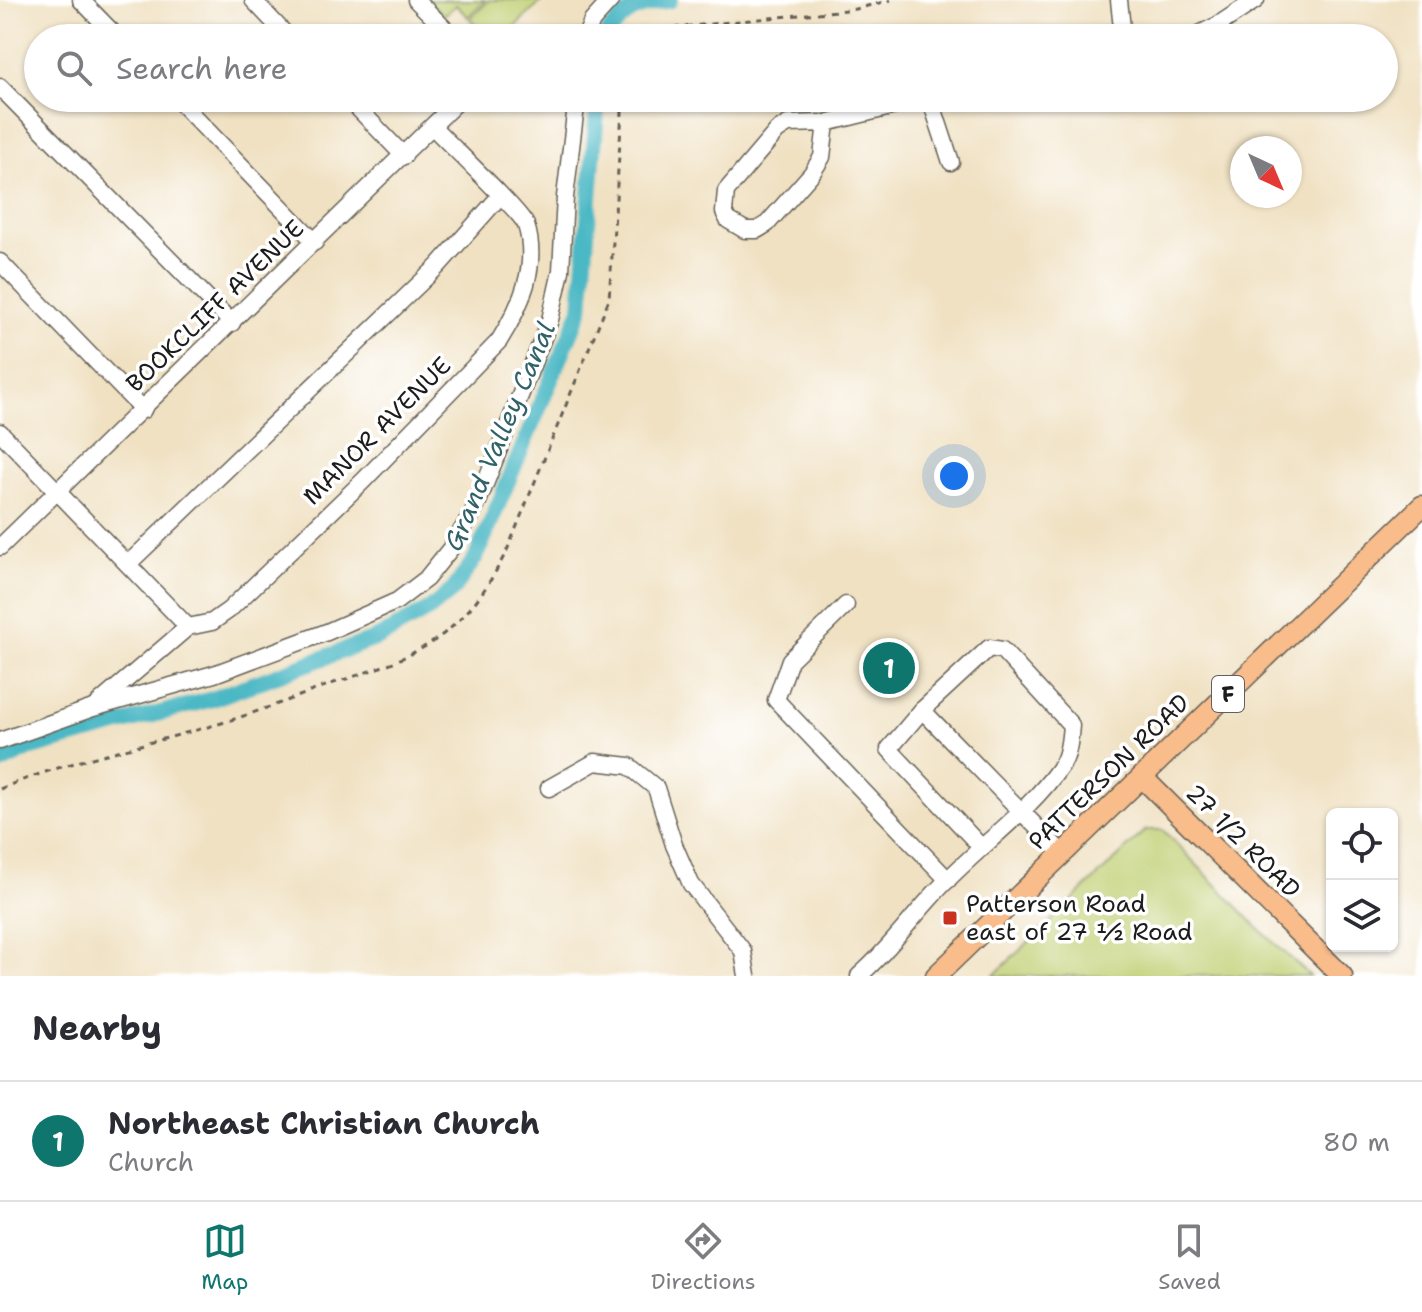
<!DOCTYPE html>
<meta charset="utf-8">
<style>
:root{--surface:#fff;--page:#f7f7f7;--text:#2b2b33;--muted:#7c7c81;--line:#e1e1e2;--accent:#0f766e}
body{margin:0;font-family:"Shantell Sans",sans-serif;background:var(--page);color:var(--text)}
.controls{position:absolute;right:24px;bottom:24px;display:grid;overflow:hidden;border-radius:12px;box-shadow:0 2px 6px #0004}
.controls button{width:72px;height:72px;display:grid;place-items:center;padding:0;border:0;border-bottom:2px solid var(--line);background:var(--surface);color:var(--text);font:40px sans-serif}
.compass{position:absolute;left:1230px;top:136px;width:72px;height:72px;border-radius:50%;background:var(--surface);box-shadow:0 2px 6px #0004;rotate:136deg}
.you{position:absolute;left:954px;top:476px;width:28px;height:28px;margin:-20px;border:6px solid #fff;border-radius:50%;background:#1a73e8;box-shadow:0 0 0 12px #1a73e833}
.badge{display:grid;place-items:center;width:52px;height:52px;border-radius:50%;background:var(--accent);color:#fff;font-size:26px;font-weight:700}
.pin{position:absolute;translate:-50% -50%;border:4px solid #fff;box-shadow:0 2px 8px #0006}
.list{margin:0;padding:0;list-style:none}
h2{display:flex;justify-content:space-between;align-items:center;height:104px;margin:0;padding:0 32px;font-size:34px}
h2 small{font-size:26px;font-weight:400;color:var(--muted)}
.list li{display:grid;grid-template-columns:52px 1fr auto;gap:24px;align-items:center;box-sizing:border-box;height:120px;padding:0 32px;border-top:2px solid var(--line)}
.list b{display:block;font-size:30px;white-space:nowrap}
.list p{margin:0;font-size:26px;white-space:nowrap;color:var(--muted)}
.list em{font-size:26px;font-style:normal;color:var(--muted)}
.icon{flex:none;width:44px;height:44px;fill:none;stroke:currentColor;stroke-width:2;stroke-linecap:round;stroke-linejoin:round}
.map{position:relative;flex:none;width:1422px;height:976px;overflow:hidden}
.search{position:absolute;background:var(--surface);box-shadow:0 2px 6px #0004;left:24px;right:24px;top:24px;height:88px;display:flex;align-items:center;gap:20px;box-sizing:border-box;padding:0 28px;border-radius:44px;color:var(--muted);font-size:30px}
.sheet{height:224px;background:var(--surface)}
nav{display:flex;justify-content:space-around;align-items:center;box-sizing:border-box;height:112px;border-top:2px solid var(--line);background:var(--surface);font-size:22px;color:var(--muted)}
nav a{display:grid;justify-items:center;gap:4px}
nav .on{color:var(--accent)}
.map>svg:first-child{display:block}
.green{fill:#bfcf71;stroke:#6e7646;stroke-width:2}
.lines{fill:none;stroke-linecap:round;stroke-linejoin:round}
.canal{stroke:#4bb8c5;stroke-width:16}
.minor-casing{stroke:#666156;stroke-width:19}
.major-casing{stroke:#666156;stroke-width:23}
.path{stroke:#666156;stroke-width:3;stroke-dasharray:6 6;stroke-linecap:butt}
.minor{stroke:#fff;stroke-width:16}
.major{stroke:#f9bc8b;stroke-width:20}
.poi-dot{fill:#c8321e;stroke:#fff;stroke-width:3}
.labels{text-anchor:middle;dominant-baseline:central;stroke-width:7;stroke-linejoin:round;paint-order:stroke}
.shield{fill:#fff;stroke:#606060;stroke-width:2}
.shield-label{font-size:22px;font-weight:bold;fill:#1c1c1c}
.street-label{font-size:24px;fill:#1c1c1c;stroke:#fff}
.poi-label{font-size:24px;fill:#1c1c1c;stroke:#fff;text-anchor:start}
.water-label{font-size:26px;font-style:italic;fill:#316268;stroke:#fff}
</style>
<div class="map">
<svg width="1422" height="976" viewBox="0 0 1422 976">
<rect width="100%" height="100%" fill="#fff"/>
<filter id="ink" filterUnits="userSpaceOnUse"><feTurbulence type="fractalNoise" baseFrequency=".0125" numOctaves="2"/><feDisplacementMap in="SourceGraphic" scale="16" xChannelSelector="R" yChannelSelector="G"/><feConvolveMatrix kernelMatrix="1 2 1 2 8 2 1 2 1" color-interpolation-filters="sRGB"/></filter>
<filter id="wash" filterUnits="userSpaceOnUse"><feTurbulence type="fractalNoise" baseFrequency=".006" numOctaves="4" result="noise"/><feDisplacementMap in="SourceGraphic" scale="32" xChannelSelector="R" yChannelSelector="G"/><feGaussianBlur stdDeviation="1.8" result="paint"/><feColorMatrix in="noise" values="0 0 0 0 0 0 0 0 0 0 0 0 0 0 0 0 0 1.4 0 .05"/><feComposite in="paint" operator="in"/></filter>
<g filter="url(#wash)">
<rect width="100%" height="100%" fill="#f0e1c2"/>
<g class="green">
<path d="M428 0H485L468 17 456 5 446 14 441 13Z"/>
<path d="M489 0H543L503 38H483L485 35 470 19Z"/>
<path d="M1146 830H1163L1256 926 1310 976H993Z"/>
</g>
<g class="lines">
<g class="canal">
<path d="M604 38C624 12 638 5 670 0"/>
<path d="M0 763 28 749 212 699 380 637 430 609 453 590 476 557 581 309 598 98"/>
</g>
</g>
</g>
<g filter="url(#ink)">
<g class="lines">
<g class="minor-casing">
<g id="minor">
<path d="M81 0 118 38"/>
<path d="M253 0 289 38"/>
<path d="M416 0 454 38"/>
<path d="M1119 0 1123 38"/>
<path d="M585 38 592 21 611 0"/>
<path d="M1191 38 1218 25 1256 0"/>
<path d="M0 87 232 323"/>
<path d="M176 98 315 242"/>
<path d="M348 98 404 156"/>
<path d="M930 98 951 162"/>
<path d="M826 123 822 157 812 173 767 224 757 230H745L728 220 724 212 726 191 777 131 788 124 826 123 927 98"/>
<path d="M0 262 143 410"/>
<path d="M0 432 188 627"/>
<path d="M0 547 461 98"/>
<path d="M128 564 438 266 500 196"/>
<path d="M846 605 790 660 776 700 948 880"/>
<path d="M99 703 188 627 212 622 229 610 363 481 499 341C521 306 539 266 526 225 522 213 447 142 433 127"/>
<path d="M922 710 1063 854"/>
<path d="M0 741 93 708 214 674 327 632 397 601 426 579 451 548 476 507 550 320 561 271 565 197 577 98"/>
<path d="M549 788 595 762 629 766 656 788 674 845 691 884 743 951 747 976"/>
<path d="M859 976C888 951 909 921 934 894 973 850 1027 815 1061 766 1069 756 1070 737 1071 725L1002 650 989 648 922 710 889 749 982 848"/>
</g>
</g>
<g class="major-casing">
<g id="major">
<path d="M1142 777 1342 976"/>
<path d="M936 976 1422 506"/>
</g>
</g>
<g class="path">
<path d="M652 38 673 28 856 9 891 0"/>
<path d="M0 789C62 763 128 749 193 731 240 719 286 701 331 684 367 672 407 660 438 638 470 615 491 583 508 548L609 299 623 98"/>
</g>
<use href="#minor" class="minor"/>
<use href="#major" class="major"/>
</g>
</g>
<rect class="poi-dot" x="942" y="910" width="16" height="16" rx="4"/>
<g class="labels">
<rect class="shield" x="1212" y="676" width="32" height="36" rx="6"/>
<g class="shield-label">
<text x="1228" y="694">F</text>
</g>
<g class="street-label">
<text transform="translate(215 306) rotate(-44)">BOOKCLIFF AVENUE</text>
<text transform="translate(377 431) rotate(-45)">MANOR AVENUE</text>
<text transform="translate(1109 772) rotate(-44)">PATTERSON ROAD</text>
<text transform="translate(1243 841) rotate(45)">27 1/2 ROAD</text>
</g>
<g class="poi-label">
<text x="966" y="904">Patterson Road<tspan x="966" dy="28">east of 27 ½ Road</tspan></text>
</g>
<g class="water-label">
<text transform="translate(499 436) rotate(-67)">Grand Valley Canal</text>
</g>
</g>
</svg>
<div class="controls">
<button><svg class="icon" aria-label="locate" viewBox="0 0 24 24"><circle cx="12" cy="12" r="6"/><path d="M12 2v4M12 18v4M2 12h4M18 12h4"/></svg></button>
<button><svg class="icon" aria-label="layers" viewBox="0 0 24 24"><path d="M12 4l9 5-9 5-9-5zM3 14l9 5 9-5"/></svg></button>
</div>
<svg class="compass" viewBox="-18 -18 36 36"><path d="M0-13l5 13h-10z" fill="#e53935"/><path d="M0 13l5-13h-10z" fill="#7c7c81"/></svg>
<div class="you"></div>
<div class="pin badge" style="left:889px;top:668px">1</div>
<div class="search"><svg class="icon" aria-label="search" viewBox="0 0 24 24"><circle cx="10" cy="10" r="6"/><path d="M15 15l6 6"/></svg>Search here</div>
</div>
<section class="sheet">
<h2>Nearby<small></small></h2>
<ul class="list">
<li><span class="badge">1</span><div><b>Northeast Christian Church</b><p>Church</p></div><em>80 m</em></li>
</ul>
</section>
<nav>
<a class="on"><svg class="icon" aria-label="map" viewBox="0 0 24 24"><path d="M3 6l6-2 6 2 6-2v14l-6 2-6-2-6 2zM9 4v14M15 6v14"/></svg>Map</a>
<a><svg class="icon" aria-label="directions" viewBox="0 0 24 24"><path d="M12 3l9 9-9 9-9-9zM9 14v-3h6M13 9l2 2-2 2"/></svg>Directions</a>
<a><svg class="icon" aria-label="saved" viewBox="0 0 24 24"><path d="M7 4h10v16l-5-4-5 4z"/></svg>Saved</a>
</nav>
